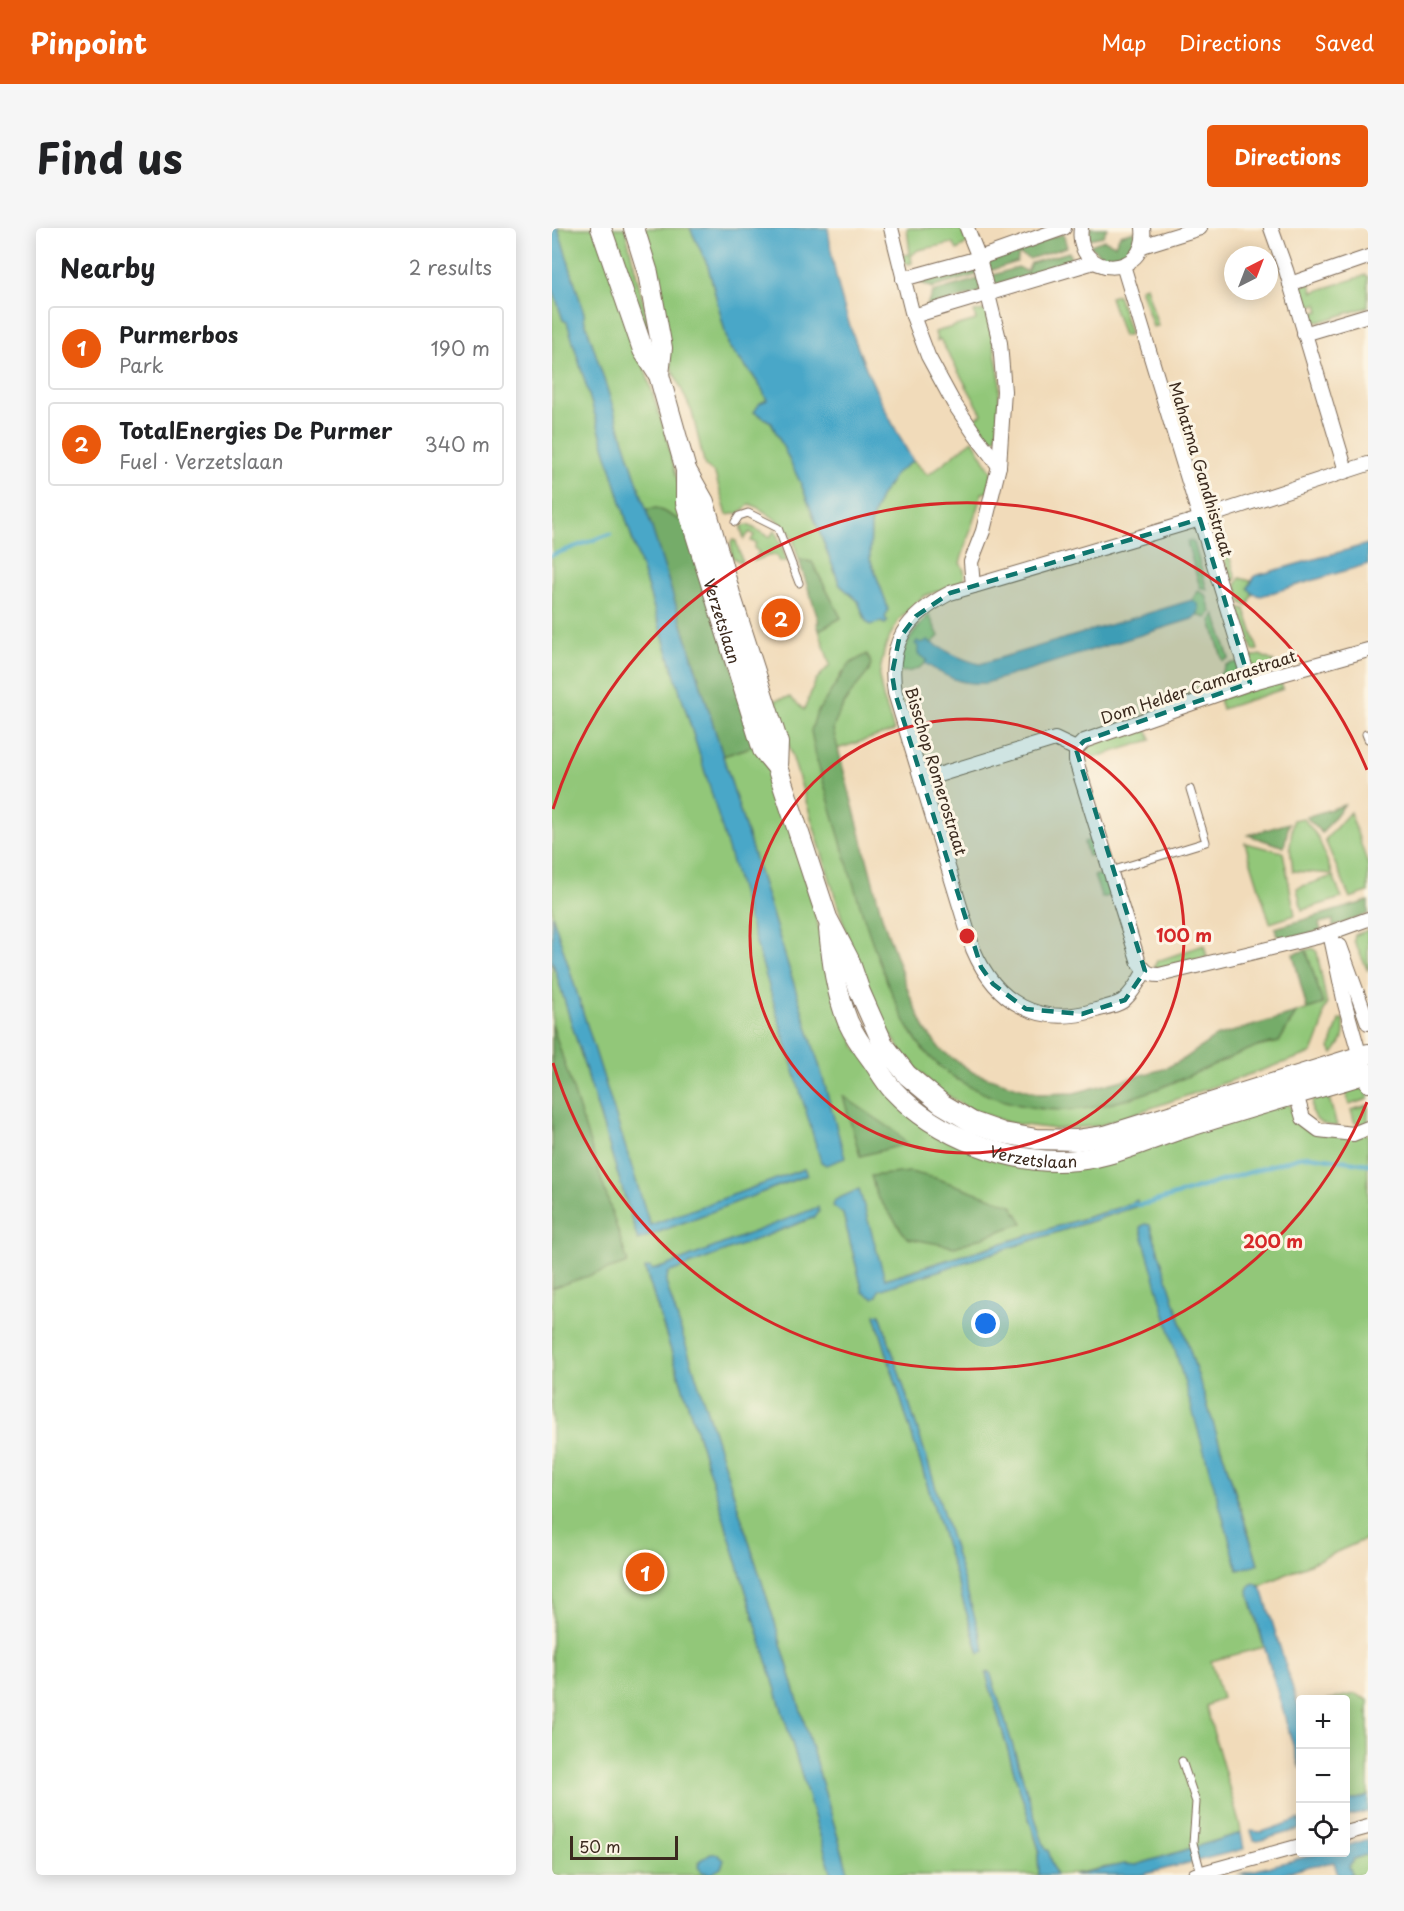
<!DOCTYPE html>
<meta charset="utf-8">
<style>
:root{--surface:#fff;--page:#f6f6f6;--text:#202124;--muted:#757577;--line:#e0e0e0;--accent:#ea580c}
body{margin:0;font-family:"Playpen Sans",sans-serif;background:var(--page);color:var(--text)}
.controls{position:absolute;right:18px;bottom:18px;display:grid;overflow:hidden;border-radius:6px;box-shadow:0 3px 15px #0003}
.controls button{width:54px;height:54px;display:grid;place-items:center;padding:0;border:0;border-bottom:2px solid var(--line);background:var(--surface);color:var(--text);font:30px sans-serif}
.compass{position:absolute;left:672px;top:18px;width:54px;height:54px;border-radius:50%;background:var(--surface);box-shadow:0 3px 15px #0003;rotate:42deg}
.scale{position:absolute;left:18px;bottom:15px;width:108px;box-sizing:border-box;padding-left:6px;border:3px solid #3b2a1e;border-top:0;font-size:16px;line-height:21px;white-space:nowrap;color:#3b2a1e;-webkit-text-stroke:4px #fcf5e5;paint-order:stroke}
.you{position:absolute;left:434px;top:1096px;width:21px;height:21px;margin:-15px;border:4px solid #fff;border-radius:50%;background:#1a73e8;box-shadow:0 0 0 9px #1a73e833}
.badge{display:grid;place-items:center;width:39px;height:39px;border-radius:50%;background:var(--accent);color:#fff;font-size:20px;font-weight:700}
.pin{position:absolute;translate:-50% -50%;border:3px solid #fff;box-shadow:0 2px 6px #0006}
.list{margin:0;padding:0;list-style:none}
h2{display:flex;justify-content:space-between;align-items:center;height:78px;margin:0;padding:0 24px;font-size:26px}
h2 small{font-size:20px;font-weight:400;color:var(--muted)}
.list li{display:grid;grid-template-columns:39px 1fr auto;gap:18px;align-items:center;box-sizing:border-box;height:84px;margin:0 12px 12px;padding:0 12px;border:2px solid var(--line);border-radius:6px}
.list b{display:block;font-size:22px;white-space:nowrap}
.list p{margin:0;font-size:20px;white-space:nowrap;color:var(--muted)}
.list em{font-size:20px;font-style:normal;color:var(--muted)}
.icon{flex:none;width:33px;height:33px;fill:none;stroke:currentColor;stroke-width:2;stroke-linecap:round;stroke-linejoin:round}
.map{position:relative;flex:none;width:816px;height:1647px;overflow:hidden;border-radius:6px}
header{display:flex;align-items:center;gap:36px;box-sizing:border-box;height:84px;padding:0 30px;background:var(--accent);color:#fff}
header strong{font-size:28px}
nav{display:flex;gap:33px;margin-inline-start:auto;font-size:21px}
.intro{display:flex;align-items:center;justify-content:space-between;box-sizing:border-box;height:144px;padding:0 36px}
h1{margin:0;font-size:42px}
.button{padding:15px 27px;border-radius:6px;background:var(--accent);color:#fff;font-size:21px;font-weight:700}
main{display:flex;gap:36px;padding:0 36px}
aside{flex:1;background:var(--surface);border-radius:6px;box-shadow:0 3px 15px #0003}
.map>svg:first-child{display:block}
.green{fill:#92c779;stroke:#66784c;stroke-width:1.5;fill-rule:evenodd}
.forest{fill:#75ac69;stroke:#586b44;stroke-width:1.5}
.water{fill:#49a7c8;stroke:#426873;stroke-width:1.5}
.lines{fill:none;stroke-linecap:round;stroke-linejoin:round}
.stream{stroke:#49a7c8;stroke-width:4.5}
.service-casing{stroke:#7b6855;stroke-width:9}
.minor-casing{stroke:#7b6855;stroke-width:16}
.secondary-casing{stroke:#7b6855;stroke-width:22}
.service{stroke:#fff;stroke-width:7}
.minor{stroke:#fff;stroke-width:14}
.secondary{stroke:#fff;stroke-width:20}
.marked{fill:#0f766e;fill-opacity:0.2;stroke:#0f766e;stroke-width:4.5;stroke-dasharray:12 8;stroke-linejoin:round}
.ring{fill:none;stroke:#d62828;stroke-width:3}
.labels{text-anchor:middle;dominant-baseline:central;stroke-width:6;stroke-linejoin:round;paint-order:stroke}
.street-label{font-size:16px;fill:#3b2a1e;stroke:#fcf5e5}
.centre{fill:#d62828;stroke:#fcf5e5;stroke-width:3}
.ring-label{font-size:18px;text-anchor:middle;font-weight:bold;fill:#d62828;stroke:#fcf5e5;stroke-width:6;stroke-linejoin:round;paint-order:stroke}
</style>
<header>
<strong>Pinpoint</strong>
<nav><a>Map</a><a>Directions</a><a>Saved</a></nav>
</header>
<div class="intro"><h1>Find us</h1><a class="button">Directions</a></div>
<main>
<aside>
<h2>Nearby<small>2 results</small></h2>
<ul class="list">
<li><span class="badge">1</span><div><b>Purmerbos</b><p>Park</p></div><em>190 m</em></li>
<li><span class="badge">2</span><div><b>TotalEnergies De Purmer</b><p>Fuel · Verzetslaan</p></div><em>340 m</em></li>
</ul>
</aside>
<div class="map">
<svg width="816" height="1647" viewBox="0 0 816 1647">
<rect width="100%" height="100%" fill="#fcf5e5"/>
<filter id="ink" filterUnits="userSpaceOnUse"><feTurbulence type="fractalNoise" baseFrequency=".0167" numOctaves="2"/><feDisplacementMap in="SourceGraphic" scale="12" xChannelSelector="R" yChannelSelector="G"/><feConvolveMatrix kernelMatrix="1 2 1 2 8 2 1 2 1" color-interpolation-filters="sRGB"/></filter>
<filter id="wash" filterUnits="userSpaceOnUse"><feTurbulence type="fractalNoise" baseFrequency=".008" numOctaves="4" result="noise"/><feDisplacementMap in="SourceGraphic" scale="24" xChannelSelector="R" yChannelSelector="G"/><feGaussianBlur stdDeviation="1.35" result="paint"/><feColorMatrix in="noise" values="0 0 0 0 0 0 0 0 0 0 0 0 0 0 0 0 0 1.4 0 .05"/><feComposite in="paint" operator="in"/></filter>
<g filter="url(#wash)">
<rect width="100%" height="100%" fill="#f1dbba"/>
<g class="green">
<path d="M6 0H48L113 204 137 297 105 281H94L32 90V85Z"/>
<path d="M55 0H73L103 123 98 124Z"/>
<path d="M92 0H138L156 38 177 119 200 146 210 161 215 172 202 184 219 194 249 256 288 357 306 373 314 393 329 394 333 396 335 393 333 390 334 374 318 331 319 294 328 269 344 245 361 233 376 247 421 212 440 245 436 264 430 265 408 335C413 342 414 346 410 354L372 368 362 376 347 392 339 406 332 423 327 449 331 469 342 503 285 521 281 501 285 489 298 466 317 443 318 432 315 428 290 444 283 458 264 529 325 726 339 762 371 822 487 881 672 833 693 822 727 814 744 785 771 776 754 722 761 720 765 724 775 777 772 782 770 799 760 825 546 898 503 901 457 895 415 880 384 860 352 828 326 786 296 710 223 472 238 469 252 482 264 452 278 437 267 402 289 390 260 334 247 332C244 324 243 315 240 308 235 298 209 280 198 276L187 285 175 287 163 246 153 238 140 184 120 141Z"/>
<path d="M355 0H409L415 14 412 18 405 22 401 15 366 22 359 28 360 35 357 36 351 33 349 28 358 26Z"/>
<path d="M814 47 816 49V79L767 94 759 92 755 87 767 83 765 76 754 79 746 58 758 55 761 64Z"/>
<path d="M0 58 11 92 15 93 76 297 158 560 292 929 268 840 171 528 205 517 222 552 248 630 291 790 305 821 401 910 531 933 734 870C739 880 743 892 751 899 764 910 799 906 816 906V1310L708 1358 706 1356 698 1357 696 1363 712 1419 659 1433 670 1470 654 1478 688 1598 689 1605 584 1637C557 1635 531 1647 504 1647L496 1622 494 1623 488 1606 438 1444 434 1446 463 1547 488 1625 486 1626 487 1647H297L223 1395 114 1055 116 1045 263 989 114 1038 100 1042 93 1041 166 1271 280 1647H0V732L86 1012 255 947 252 941 98 998 0 686ZM585 973 586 978 327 1062 325 1068 311 1064 291 986 332 1051 572 978ZM598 998 706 1335 687 1342 686 1341ZM328 1086 375 1231 432 1422 427 1425 323 1087Z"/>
<path d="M594 58 606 98 601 99 588 60Z"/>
<path d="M566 67 578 106 571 108 558 69Z"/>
<path d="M431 82 436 85 448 151 445 209 438 213 433 212 418 194 430 186 388 111 385 113 383 104 424 92 422 84Z"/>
<path d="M196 297 218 309 223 302 235 333 227 334 225 328 219 327 202 333 207 324 202 320 204 315 199 313 202 307 198 304 192 311 189 300 190 298Z"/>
<path d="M668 304 670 305 684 350 679 355 666 309V305Z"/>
<path d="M181 312 184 313 190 333 189 335 180 329 179 314Z"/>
<path d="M638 313 642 315 655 362 648 359 635 314Z"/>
<path d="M688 350 699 353 697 360 701 366 696 378 690 375 684 357Z"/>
<path d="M646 363 654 367 659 384 655 390 645 387 647 382 640 372Z"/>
<path d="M687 379 693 381 706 422 701 423Z"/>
<path d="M663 386 677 430 671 433 659 393Z"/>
<path d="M377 387 387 408 380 415 376 413 366 418V426L375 432C370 441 358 445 347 443 353 415 358 408 377 387Z"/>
<path d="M708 427 721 433 724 442C711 445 701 444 696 430Z"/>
<path d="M686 434C686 451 677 456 662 461L661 459 674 437Z"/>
<path d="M728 452 731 461 670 481 667 471Z"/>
<path d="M594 498 599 512 544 529 539 527 533 522 537 517Z"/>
<path d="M798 584 816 637V664L798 670 773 612Z"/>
<path d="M751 590 766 609 780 646 741 643 738 619 741 592Z"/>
<path d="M542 611 548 626 536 628 532 614Z"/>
<path d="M693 615 731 624 743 687 718 695Z"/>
<path d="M553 645 560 667 550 670 542 648Z"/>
<path d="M781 648 790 670 750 682 745 660Z"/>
<path d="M816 702V743L802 713 803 707Z"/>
<path d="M652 717 655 729 610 741 602 739 605 733Z"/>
<path d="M791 791C794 806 791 814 781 826L778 820 787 792Z"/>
<path d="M801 856 809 859 816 866V871L797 877 792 857Z"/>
<path d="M775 863 785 898C769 898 755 890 761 872Z"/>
<path d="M816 877V896L805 897 802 893 799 882Z"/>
<path d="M803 1466 816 1472V1568L794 1574V1472H774Z"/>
<path d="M816 1626V1647H800L797 1638 802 1631Z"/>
</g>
<g class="forest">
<path d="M538 0H555L551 8 537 11Z"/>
<path d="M583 3C582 32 556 40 538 17L552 12 563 17 568 7Z"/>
<path d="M511 6 515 19 477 31 467 26 465 34 434 44 435 29Z"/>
<path d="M517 24 520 35 439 58 436 49 466 39 475 44 479 35Z"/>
<path d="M416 36 424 39 425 47 380 60 365 53Z"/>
<path d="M426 51 429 59 426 65 374 79 381 64Z"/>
<path d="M105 280 137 297 205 517 171 528 94 281Z"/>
<path d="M247 332 260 334 289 390 267 402 265 395 267 394Z"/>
<path d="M315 426 319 436 317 443C302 461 287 478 281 502L331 692 358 768 374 803 389 822 422 845 487 866 522 865 612 841 632 831 663 809 744 785 727 814C702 817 682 828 659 838 624 854 587 870 548 878 488 891 411 870 371 821 352 798 341 768 330 741 304 672 285 599 264 529L259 503 264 486 297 436Z"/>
<path d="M792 577 770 605 754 589Z"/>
<path d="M737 595 732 619 696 607Z"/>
<path d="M816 673V686L781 699V692L767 695 769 703 732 711 725 708 723 700Z"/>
<path d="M754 722 771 776 755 781 741 726Z"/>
<path d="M0 796 76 1035 0 1060Z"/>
<path d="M291 868 344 904 354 916 308 928Z"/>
<path d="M358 944 383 950 460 977 471 995 403 1019 355 1010 325 968 319 948Z"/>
</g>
<g class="water">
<path d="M0 0H6L32 85V90L94 281 268 840 293 930 274 937 269 934 158 560 76 297 15 94 11 92 0 58Z"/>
<path d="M138 0H276C285 84 319 160 361 233L344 245 328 269 319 294 318 331 334 374 336 382 333 390 336 393 333 396 329 394 318 397 314 393 306 373 288 357 249 256 219 194 202 184 208 175 215 172 210 161 200 146 177 119 156 38Z"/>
<path d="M816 316V336L709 368 701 366 696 360 703 348Z"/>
<path d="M640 372 646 376 647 382 645 387 640 391 434 455C410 457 393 449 373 435L375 432 366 426V418L363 416 365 413 369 415 376 413C393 422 409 432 428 436Z"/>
<path d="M0 686 98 997 252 941 255 947 86 1012 0 732Z"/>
<path d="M307 961 333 1051 572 978 585 972 586 978 327 1062 325 1068 321 1070 311 1064 291 986 281 978 283 972Z"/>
<path d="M266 979 267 984 263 989 116 1045 114 1055 223 1395 297 1647H280L166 1271 93 1040 98 1039 100 1042 114 1038Z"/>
<path d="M593 996 598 997 706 1336 686 1342 588 999Z"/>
<path d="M328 1086 375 1231 433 1423 427 1425 323 1087Z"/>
<path d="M702 1355 709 1359 711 1364 748 1484V1541L698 1369 696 1363 698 1357Z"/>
<path d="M438 1444 488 1606 494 1622H496L504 1647H487L486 1625 488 1624 463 1547 434 1445Z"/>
<path d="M816 1568V1584L794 1589V1574Z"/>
<path d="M748 1591V1601L706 1613 702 1612 699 1603 710 1604Z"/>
<path d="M689 1605 692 1621 589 1647H521L572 1636 584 1637Z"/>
<path d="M816 1611V1626L802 1631 797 1638 800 1647H786L782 1634 758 1638 728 1647H685L768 1625 794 1624V1618Z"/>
<path d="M159 1626H165L172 1632 169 1640 159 1646 150 1644 146 1639 148 1632Z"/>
</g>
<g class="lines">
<g class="stream">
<path d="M0 327 58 306"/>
<path d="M586 977 598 975 747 929 757 928 816 936"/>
</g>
</g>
</g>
<g filter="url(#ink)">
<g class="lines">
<g class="service-casing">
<g id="service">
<path d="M183 294 187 288 196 285 226 300 247 355"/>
<path d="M814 506 816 511"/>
<path d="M559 643 654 614 638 561"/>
<path d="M630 1533 644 1574 641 1615 649 1645"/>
</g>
</g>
<g class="minor-casing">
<g id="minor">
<path d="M339 0 361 88 376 128 401 174 424 208 447 238"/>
<path d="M415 0 427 30 448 115 452 163 447 238 431 303 419 334 421 358"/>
<path d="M529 0C522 51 597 52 591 0"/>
<path d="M719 0 734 42 794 243"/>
<path d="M590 18 648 0"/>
<path d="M571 37 698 455"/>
<path d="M351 51 427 30 512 0"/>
<path d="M738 56 816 29"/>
<path d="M361 88 542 34"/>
<path d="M752 106 816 87"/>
<path d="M816 422 698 455 532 513 524 521V533L587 735C593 743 596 747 607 747L769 708 816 691"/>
<path d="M370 552 503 511 524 521"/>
<path d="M778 705 793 776 816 857"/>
<path d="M788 718 816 795"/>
<path d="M593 743C587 752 582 763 574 770 569 777 553 779 544 782 487 800 444 775 421 721L343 465C335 415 354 388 398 365L648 291 816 236"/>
<path d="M744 866 751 890 767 902 801 906 816 900"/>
<path d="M794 1605 816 1599"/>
<path d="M643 1647 748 1618"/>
</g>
</g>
<g class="secondary-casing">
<g id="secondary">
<path id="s1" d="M49 0 91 122 107 147 134 242V275L211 522 225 539"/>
<path d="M82 0 96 45 110 120 107 147"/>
<path d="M134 242 152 274 178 366 226 515 225 539 275 690 297 732 308 764 331 816 355 847 390 876 420 894 451 905 484 911 525 912 553 908 816 826"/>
<path id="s2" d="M277 701C280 733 284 764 296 794 302 807 311 820 320 832 327 842 333 853 341 862 384 908 462 939 525 932 562 928 595 912 629 901 691 881 754 863 816 845"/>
</g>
</g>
<use href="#service" class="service"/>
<use href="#minor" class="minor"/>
<use href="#secondary" class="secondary"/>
</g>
</g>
<path class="marked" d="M648 291 698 455 532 513 524 521 593 743 573 772 530 786 474 781 441 756 429 739 343 465 340 446 347 411 364 388 398 365Z"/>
<g class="ring">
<circle cx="415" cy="708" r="217"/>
<path d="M815 874A433 433 0 0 1 1 835M1 581A433 433 0 0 1 815 542"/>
</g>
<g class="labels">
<g class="street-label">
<text transform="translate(650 241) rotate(73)">Mahatma Gandhistraat</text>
<text stroke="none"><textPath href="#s1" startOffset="414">Verzetslaan</textPath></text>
<text transform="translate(646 458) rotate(-18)">Dom Helder Camarastraat</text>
<text transform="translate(385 543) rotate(73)">Bisschop Romerostraat</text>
<text stroke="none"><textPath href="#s2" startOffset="336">Verzetslaan</textPath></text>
</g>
</g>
<circle cx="415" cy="708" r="9" class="centre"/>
<g class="ring-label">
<text x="632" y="714">100 m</text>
<text x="721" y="1020">200 m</text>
</g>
</svg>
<div class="controls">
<button>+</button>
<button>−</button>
<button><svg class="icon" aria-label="locate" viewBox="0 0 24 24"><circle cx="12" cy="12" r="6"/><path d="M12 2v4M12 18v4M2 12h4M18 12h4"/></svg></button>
</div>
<svg class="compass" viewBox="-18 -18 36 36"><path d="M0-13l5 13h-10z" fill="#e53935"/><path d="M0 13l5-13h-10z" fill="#757577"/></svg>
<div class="scale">50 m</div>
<div class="you"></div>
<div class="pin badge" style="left:93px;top:1344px">1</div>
<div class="pin badge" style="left:229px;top:390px">2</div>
</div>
</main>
